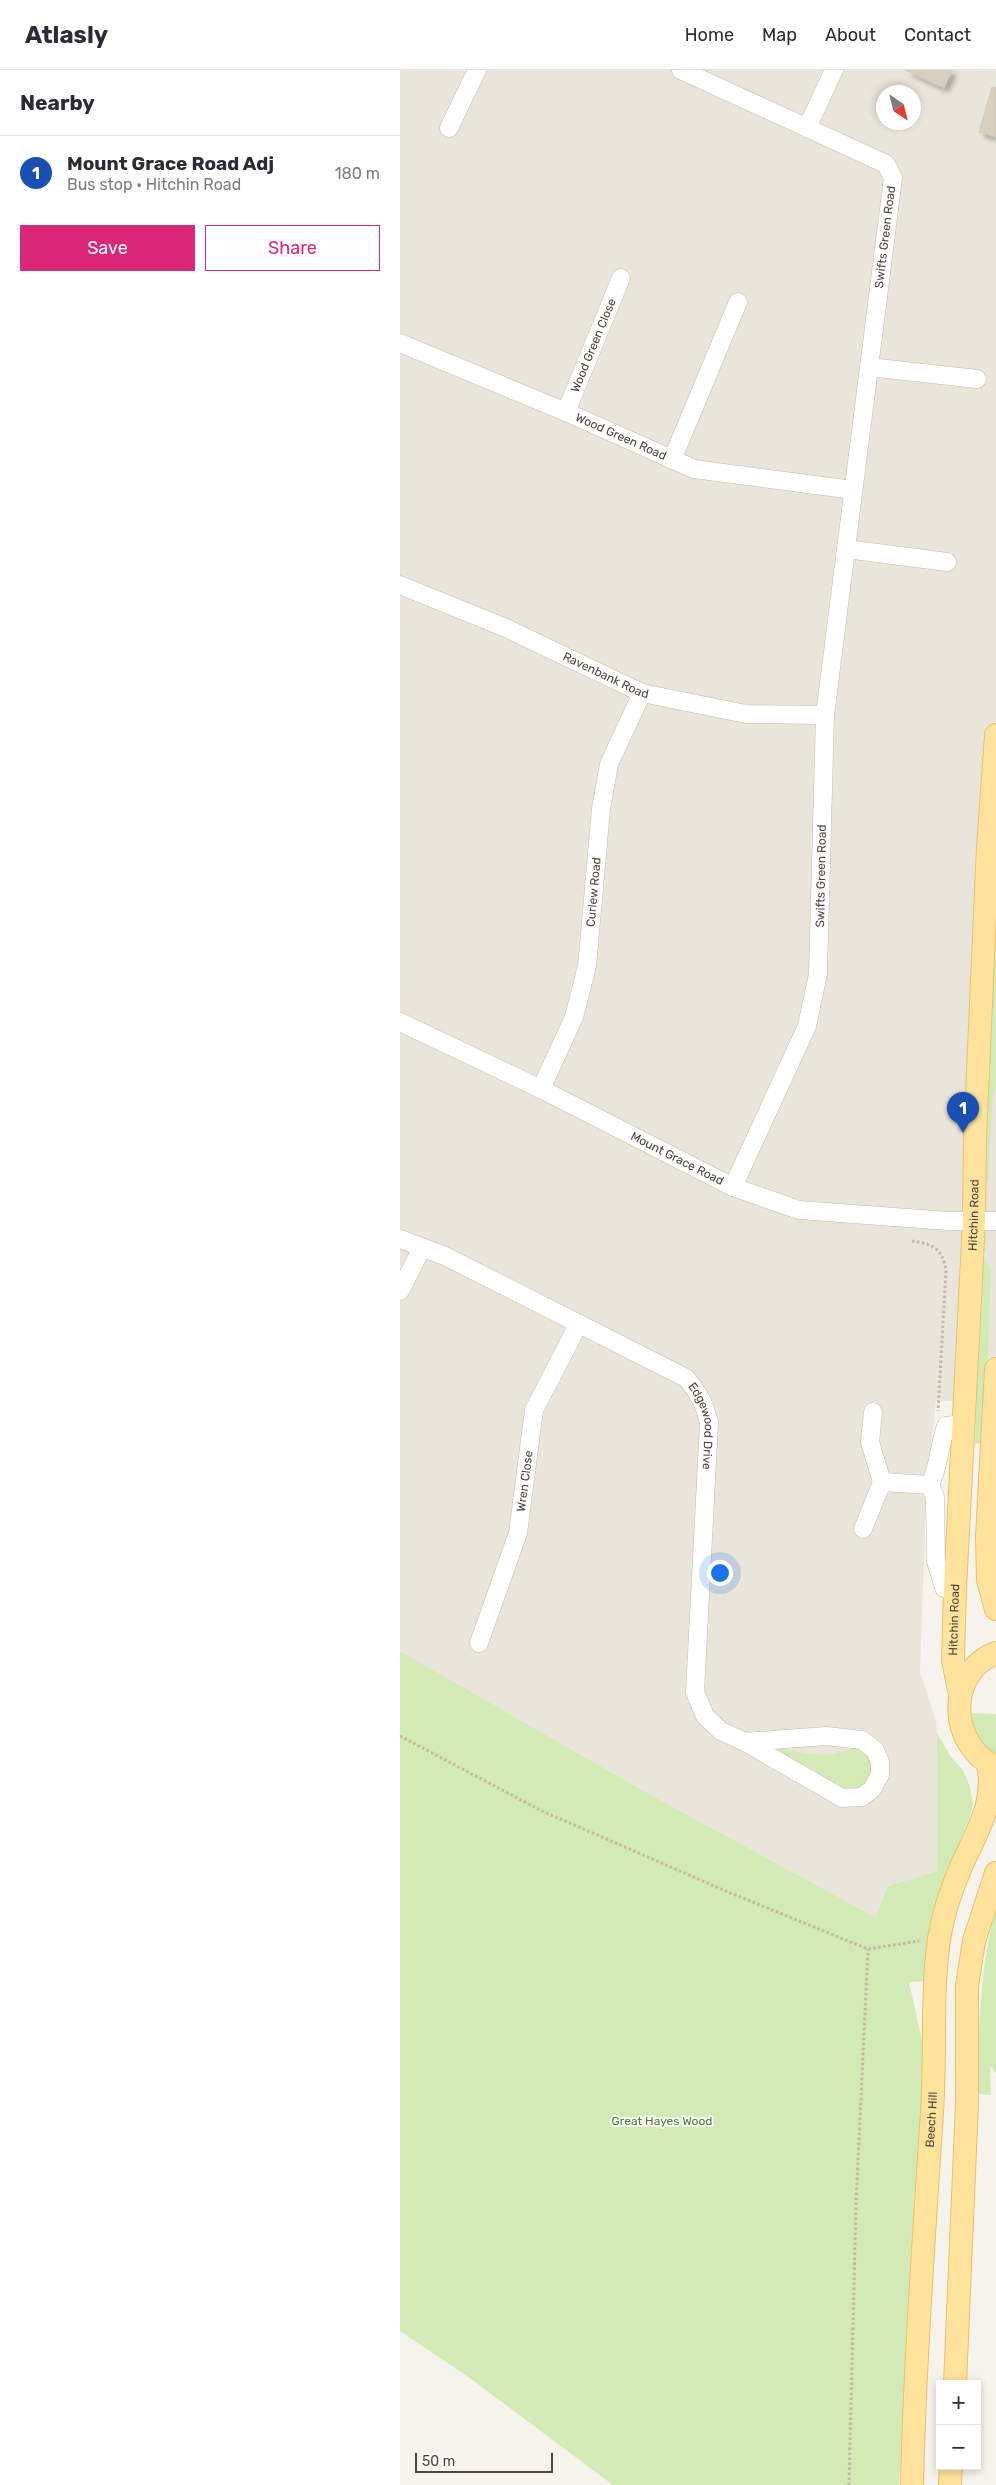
<!DOCTYPE html>
<meta charset="utf-8">
<style>
:root{--surface:#fff;--page:#f7f7f7;--text:#2b2b33;--muted:#7c7c81;--line:#e1e1e2;--accent:#db2777}
body{margin:0;font-family:Rubik,sans-serif;background:var(--page);color:var(--text)}
.controls{position:absolute;right:15px;bottom:15px;display:grid;overflow:hidden;border-radius:0px;box-shadow:0 2px 8px #0003}
.controls button{width:45px;height:45px;display:grid;place-items:center;padding:0;border:0;border-bottom:1px solid var(--line);background:var(--surface);color:var(--text);font:25px sans-serif}
.compass{position:absolute;left:476px;top:15px;width:45px;height:45px;border-radius:50%;background:var(--surface);box-shadow:0 2px 8px #0003;rotate:145deg}
.scale{position:absolute;left:15px;bottom:12px;width:138px;box-sizing:border-box;padding-left:5px;border:2px solid #4b4439;border-top:0;font-size:14px;line-height:18px;white-space:nowrap;color:#4b4439;-webkit-text-stroke:4px #fff;paint-order:stroke}
.you{position:absolute;left:319px;top:1502px;width:18px;height:18px;margin:-12px;border:4px solid #fff;border-radius:50%;background:#1a73e8;box-shadow:0 0 0 8px #1a73e833}
.badge{display:grid;place-items:center;width:32px;height:32px;border-radius:50%;background:var(--accent);color:#fff;font-size:16px;font-weight:700}
.pin{position:absolute;translate:-50% -41px;filter:drop-shadow(0 1px 2px #0008)}
.pin::after{content:'';position:absolute;top:26px;width:18px;height:15px;background:inherit;clip-path:polygon(0 0,100% 0,50% 100%)}
.list{margin:0;padding:0;list-style:none}
h2{display:flex;justify-content:space-between;align-items:center;height:65px;margin:0;padding:0 20px;font-size:21px}
h2 small{font-size:16px;font-weight:400;color:var(--muted)}
.list li{display:grid;grid-template-columns:32px 1fr auto;gap:15px;align-items:center;box-sizing:border-box;height:75px;padding:0 20px;border-top:1px solid var(--line)}
.list b{display:block;font-size:19px;white-space:nowrap}
.list p{margin:0;font-size:16px;white-space:nowrap;color:var(--muted)}
.list em{font-size:16px;font-style:normal;color:var(--muted)}
.actions{display:flex;gap:10px;padding:15px 20px}
.actions a{flex:1;padding:11px 0;border:1px solid var(--accent);border-radius:0px;text-align:center;font-size:18px;color:var(--accent)}
.actions .main{background:var(--accent);color:#fff}
.map{position:relative;flex:none;width:596px;height:2415px;overflow:hidden}
header{display:flex;align-items:center;gap:30px;box-sizing:border-box;height:70px;padding:0 25px;background:var(--surface);border-bottom:1px solid var(--line)}
header strong{font-size:24px}
nav{display:flex;gap:28px;margin-inline-start:auto;font-size:18px}
main{display:flex}
aside{flex:1;background:var(--surface)}
.map>svg:first-child{display:block}
.residential{fill:#eae5da;fill-rule:evenodd}
.green{fill:#d2eab5}
.building{fill:#d8cfc1;stroke:#d3c7b4;filter:url(#shadow)}
.lines{fill:none;stroke-linecap:round;stroke-linejoin:round}
.minor-casing{stroke:#c2bbae;stroke-width:19}
.major-casing{stroke:#e6c16a;stroke-width:24}
.path{stroke:#c4b79f;stroke-width:3;stroke-dasharray:2.5 2.5;stroke-linecap:butt}
.minor{stroke:#fff;stroke-width:18}
.major{stroke:#ffe39c;stroke-width:22}
.labels{text-anchor:middle;dominant-baseline:central;stroke-width:4;stroke-linejoin:round;paint-order:stroke}
.street-label{font-size:12px;fill:#4b4439;stroke:#fff}
.park-label{font-size:12px;fill:#4a7f2a;stroke:#fff}
</style>
<header>
<strong>Atlasly</strong>
<nav><a>Home</a><a>Map</a><a>About</a><a>Contact</a></nav>
</header>
<main>
<aside>
<h2>Nearby<small></small></h2>
<ul class="list">
<li><span class="badge" style="background:#1a4fb4">1</span><div><b>Mount Grace Road Adj</b><p>Bus stop · Hitchin Road</p></div><em>180 m</em></li>
</ul>
<div class="actions"><a class="main">Save</a><a>Share</a></div>
</aside>
<div class="map">
<svg width="596" height="2415" viewBox="0 0 596 2415">
<defs>
<filter id="shadow"><feDropShadow dx="4.5" dy="4.5" stdDeviation="2.5" flood-color="#0004"/></filter>
</defs>
<rect width="100%" height="100%" fill="#f6f3ec"/>
<path class="residential" d="M0 0H596V1331H536L526 1424 520 1602 536 1651 537 1663V1801L488 1816 475 1847 251 1725 0 1581ZM483 22H514V52H483Z"/>
<g class="green">
<path d="M596 840V1017L593 1026 588 1112 584 1111Z"/>
<path d="M584 1187 590 1198 591 1207 584 1374 575 1373 581 1209Z"/>
<path d="M0 1581 251 1725 475 1847 488 1816 537 1801V1663L551 1687 563 1700 570 1717 573 1734 569 1749 547 1801 533 1843 526 1911 509 1912 523 1975 527 2047 511 2236 499 2415H213L67 2306 0 2261Z"/>
<path d="M570 1643 596 1644V1685C581 1676 573 1660 570 1643Z"/>
<path d="M374 1676C408 1684 422 1690 456 1677 483 1691 471 1727 443 1720 436 1718 423 1705 415 1700 402 1693 387 1688 373 1681Z"/>
<path d="M596 1839V2003L590 1996 591 2025 577 2024C579 1961 579 1900 596 1839Z"/>
</g>
<g class="building">
<path d="M505 0H552L544 18Z"/>
<path d="M592 17 596 18V67L579 62Z"/>
</g>
<g class="lines">
<g class="minor-casing">
<g id="minor">
<path d="M281 0 486 94 493 108 425 645 418 904 407 956 333 1117"/>
<path d="M49 58 77 0"/>
<path d="M407 58 434 0"/>
<path id="s1" d="M0 273 166 342 294 399 453 420"/>
<path d="M469 297 577 309"/>
<path id="s2" d="M166 342 221 208"/>
<path d="M272 390 338 232"/>
<path d="M446 479 547 492"/>
<path id="s3" d="M0 515 106 558 242 623 346 644 425 645"/>
<path id="s4" d="M0 952 141 1019 333 1117 399 1140 548 1151H596"/>
<path id="s5" d="M141 1019 174 947 187 896 201 739 209 694 242 623"/>
<path id="s6" d="M0 1169 45 1186 286 1308C298 1322 305 1334 309 1353L295 1622 305 1646 321 1661 345 1672 442 1728 462 1727 472 1719 480 1705V1692L475 1680 462 1670 426 1666 345 1672"/>
<path d="M0 1221 22 1178"/>
<path d="M473 1342 470 1372 482 1412"/>
<path d="M530 1415C539 1397 539 1376 546 1356L563 1354"/>
<path d="M463 1459 482 1412 530 1415 535 1427 536 1491 544 1518 555 1519"/>
<path id="s7" d="M79 1573 118 1463 134 1340 178 1255"/>
</g>
</g>
<g class="major-casing">
<g id="major">
<path d="M596 1299 587 1467 588 1510 596 1539"/>
<path d="M596 1583C545 1603 549 1676 596 1697"/>
<path id="s8" d="M560 1625 553 1590 555 1519 574 1151 575 1067 588 777 596 665"/>
<path d="M555 2314 567 2033V1916L574 1871 596 1803"/>
<path id="s9" d="M512 2415C515 2290 524 2167 532 2042 536 1985 531 1926 539 1869 543 1844 551 1820 561 1797 576 1762 596 1735 588 1694"/>
<path d="M550 2415 551 2396"/>
</g>
</g>
<g class="path">
<path d="M512 1171C534 1174 542 1179 546 1200L538 1341"/>
<path d="M0 1666 142 1741 328 1822 468 1879 519 1871"/>
<path d="M449 2415 456 2134 468 1879"/>
</g>
<use href="#minor" class="minor"/>
<use href="#major" class="major"/>
</g>
<g class="labels">
<g class="street-label">
<text transform="translate(485 167) rotate(-83)">Swifts Green Road</text>
<text stroke="none"><textPath href="#s2" startOffset="72">Wood Green Close</textPath></text>
<text stroke="none"><textPath href="#s1" startOffset="240">Wood Green Road</textPath></text>
<text stroke="none"><textPath href="#s3" startOffset="225">Ravenbank Road</textPath></text>
<text transform="translate(421 806) rotate(-89)">Swifts Green Road</text>
<text stroke="none"><textPath href="#s5" startOffset="206">Curlew Road</textPath></text>
<text stroke="none"><textPath href="#s4" startOffset="309">Mount Grace Road</textPath></text>
<text stroke="none"><textPath href="#s8" startOffset="481">Hitchin Road</textPath></text>
<text stroke="none"><textPath href="#s6" startOffset="371">Edgewood Drive</textPath></text>
<text stroke="none"><textPath href="#s7" startOffset="169">Wren Close</textPath></text>
<text stroke="none"><textPath href="#s8" startOffset="76">Hitchin Road</textPath></text>
<text stroke="none"><textPath href="#s9" startOffset="366">Beech Hill</textPath></text>
</g>
<g class="park-label">
<text x="262" y="2051">Great Hayes Wood</text>
</g>
</g>
</svg>
<div class="controls">
<button>+</button>
<button>−</button>
</div>
<svg class="compass" viewBox="-18 -18 36 36"><path d="M0-13l5 13h-10z" fill="#e53935"/><path d="M0 13l5-13h-10z" fill="#7c7c81"/></svg>
<div class="scale">50 m</div>
<div class="you"></div>
<div class="pin badge" style="left:563px;top:1063px;background:#1a4fb4">1</div>
</div>
</main>
